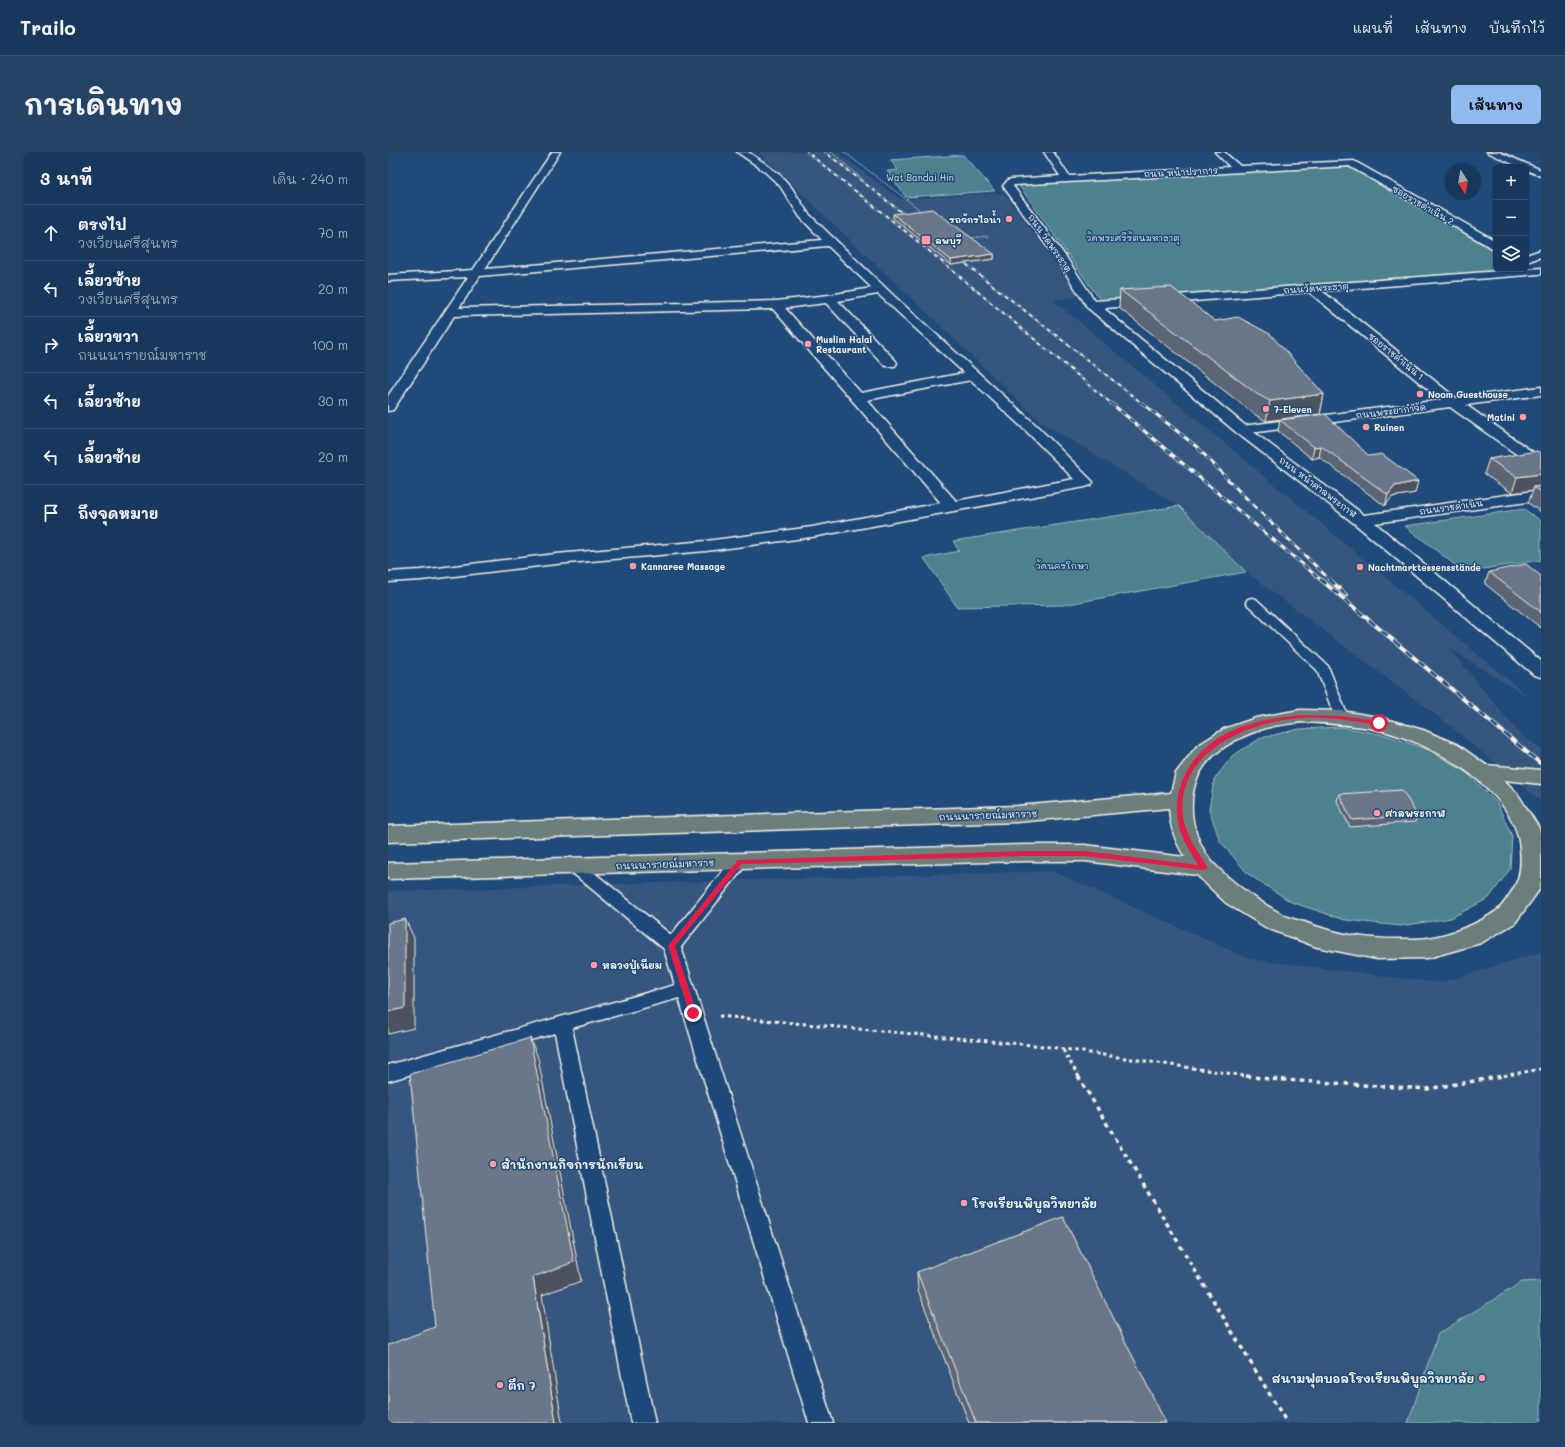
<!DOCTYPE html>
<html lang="th">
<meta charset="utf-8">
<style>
:root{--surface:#17385c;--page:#244365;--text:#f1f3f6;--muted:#9eacbb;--line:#365272;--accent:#90b9f0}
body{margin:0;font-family:Mali,"Playpen Sans Thai",sans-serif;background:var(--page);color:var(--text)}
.controls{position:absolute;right:12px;top:12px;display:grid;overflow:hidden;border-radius:6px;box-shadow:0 1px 3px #0004}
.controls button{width:36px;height:36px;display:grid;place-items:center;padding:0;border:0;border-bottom:1px solid var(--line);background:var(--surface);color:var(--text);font:20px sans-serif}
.compass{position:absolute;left:1057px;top:12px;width:36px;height:36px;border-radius:50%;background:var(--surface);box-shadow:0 1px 3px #0004;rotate:169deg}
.stop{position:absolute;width:12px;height:12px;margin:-9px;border:3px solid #e11d48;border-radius:50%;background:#fff}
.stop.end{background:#e11d48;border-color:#fff;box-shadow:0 1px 4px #0008}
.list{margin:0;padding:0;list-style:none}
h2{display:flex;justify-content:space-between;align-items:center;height:52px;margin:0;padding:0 16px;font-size:17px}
h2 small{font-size:13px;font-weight:400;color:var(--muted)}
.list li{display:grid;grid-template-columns:26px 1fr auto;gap:12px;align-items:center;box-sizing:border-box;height:56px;padding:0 16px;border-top:1px solid var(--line)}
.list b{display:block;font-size:15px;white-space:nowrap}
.list p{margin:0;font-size:13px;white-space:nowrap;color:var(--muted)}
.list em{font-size:13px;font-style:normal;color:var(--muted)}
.icon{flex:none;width:22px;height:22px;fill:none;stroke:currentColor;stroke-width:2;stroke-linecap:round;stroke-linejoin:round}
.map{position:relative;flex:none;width:1153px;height:1271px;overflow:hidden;border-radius:6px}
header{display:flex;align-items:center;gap:24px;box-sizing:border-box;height:56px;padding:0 20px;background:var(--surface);border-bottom:1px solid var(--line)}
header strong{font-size:19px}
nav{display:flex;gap:22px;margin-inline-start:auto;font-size:14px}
.intro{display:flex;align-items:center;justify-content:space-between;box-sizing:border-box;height:96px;padding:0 24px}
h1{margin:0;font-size:28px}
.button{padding:10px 18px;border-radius:6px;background:var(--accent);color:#111;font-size:14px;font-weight:700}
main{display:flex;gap:24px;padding:0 24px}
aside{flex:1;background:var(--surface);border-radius:6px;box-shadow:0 1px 3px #0004}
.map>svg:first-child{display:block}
.built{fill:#36577e}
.green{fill:#4d818e;stroke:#a0b9bb}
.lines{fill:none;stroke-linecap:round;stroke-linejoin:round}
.service-casing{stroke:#f4f1e8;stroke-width:3}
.minor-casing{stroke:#f4f1e8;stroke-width:3}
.tertiary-casing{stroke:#f4f1e8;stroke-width:3}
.primary-casing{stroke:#f4f1e8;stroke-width:3}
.path-far2{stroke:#f4f1e8;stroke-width:1;stroke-dasharray:1.5 1.5;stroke-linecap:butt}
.path-far1{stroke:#f4f1e8;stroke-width:3;stroke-dasharray:3.5 3.5;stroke-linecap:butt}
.path{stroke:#f4f1e8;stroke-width:3.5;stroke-dasharray:4.5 4.5;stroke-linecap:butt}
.service{fill:#1f4a7a;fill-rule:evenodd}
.minor{fill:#1f4a7a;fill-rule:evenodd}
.tertiary{fill:#1f4a7a;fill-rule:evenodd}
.primary{fill:#6c7e7c;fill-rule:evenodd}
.rail-far2-casing{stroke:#f4f1e8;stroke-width:2}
.rail-far1-casing{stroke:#f4f1e8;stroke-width:3}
.rail-casing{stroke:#f4f1e8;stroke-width:4}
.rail-far2{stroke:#1f4a7a;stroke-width:1.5;stroke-dasharray:4;stroke-linecap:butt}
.rail-far1{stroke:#1f4a7a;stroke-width:2;stroke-dasharray:6;stroke-linecap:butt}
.rail{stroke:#1f4a7a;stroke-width:2.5;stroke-dasharray:8;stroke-linecap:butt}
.wall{fill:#5c6576;stroke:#f4f1e8}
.shaded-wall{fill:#4b5360;stroke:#f4f1e8}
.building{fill:#6b7689;stroke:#f4f1e8}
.route{fill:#e11d48}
.poi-dot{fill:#ff9aa2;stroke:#1f4a7a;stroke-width:1.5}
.labels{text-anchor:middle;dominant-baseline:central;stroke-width:3;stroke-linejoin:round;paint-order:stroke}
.far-street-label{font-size:9px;fill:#f4f1e8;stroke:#1f4a7a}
.far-park-label{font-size:9px;fill:#dbe0da;stroke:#1f4a7a}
.far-poi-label{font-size:9px;font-weight:bold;fill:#f4f1e8;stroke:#1f4a7a;text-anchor:start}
.poi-label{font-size:10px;font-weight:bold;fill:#f4f1e8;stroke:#1f4a7a;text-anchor:start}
.street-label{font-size:10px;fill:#f4f1e8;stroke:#1f4a7a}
.near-poi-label{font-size:12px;font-weight:bold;fill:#f4f1e8;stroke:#1f4a7a;text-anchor:start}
</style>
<header>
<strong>Trailo</strong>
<nav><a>แผนที่</a><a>เส้นทาง</a><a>บันทึกไว้</a></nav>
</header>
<div class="intro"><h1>การเดินทาง</h1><a class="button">เส้นทาง</a></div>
<main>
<aside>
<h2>3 นาที<small>เดิน · 240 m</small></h2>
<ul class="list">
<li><svg class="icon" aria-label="ahead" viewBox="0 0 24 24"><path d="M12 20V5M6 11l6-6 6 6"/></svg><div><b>ตรงไป</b><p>วงเวียนศรีสุนทร</p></div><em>70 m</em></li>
<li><svg class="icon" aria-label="left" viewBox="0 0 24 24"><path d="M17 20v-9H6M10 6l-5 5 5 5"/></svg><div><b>เลี้ยวซ้าย</b><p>วงเวียนศรีสุนทร</p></div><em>20 m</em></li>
<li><svg class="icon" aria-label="right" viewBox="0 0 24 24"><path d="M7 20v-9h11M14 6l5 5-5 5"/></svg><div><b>เลี้ยวขวา</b><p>ถนนนารายณ์มหาราช</p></div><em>100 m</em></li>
<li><svg class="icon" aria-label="left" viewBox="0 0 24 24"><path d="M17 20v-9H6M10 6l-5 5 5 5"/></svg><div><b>เลี้ยวซ้าย</b></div><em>30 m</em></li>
<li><svg class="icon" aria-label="left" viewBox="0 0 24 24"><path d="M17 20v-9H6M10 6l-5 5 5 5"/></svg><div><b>เลี้ยวซ้าย</b></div><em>20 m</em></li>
<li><svg class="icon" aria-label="arrive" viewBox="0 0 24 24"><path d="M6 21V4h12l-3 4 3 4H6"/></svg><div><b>ถึงจุดหมาย</b></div></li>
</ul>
</aside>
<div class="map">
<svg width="1153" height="1271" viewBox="0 0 1153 1271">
<rect width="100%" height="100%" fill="#1f4a7a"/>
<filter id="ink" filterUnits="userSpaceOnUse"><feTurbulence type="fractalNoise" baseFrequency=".025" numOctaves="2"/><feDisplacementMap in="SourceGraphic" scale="8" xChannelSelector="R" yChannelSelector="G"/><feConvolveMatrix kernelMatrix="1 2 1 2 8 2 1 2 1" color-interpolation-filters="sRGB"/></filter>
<g filter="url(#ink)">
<g class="built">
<path d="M370 0H448L512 47 616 41 691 144 665 148 1142 546 1061 496 1130 580 1153 597V649L1056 569 858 420 791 354 653 270Z"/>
<path d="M664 719 862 807 1052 831 1153 800V1271H0V739Z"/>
</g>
<g class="green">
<path d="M575 3 607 39 518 45 499 19 510 18 502 8Z"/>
<path d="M952 14 961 15 1108 100V117H1130L712 148 630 32Z"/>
<path d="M791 354 858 420 675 453 569 455 536 406 571 399 565 389Z"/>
<path d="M1136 357 1153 369V408L1076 420 1017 374Z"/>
<path d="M953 575 998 583 1041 598 1079 621 1109 651 1124 684 1122 717 1101 746 1063 766 1013 774 957 768 903 750 860 722 832 689 821 658 826 628 844 604 873 586 911 577Z"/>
<path d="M1153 1129V1271H1020L1050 1182 1134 1130Z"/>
</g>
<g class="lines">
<g class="service-casing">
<g id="service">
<path d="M864 446 868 447 940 514 960 565 958 568 953 569 948 568 929 518 860 453 858 450 860 447Z"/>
<path d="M352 703 358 705 360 709 358 713 293 795 445 1271H421L291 846 184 876 267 1271H243L167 881 0 929V913L287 833 276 797 181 718 179 714 181 710 187 708 193 710 283 783 346 705Z"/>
</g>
</g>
<g class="minor-casing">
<g id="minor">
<path d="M164 0H172L97 117 434 88 412 65 392 34 375 18 349 0H360L375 10 393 24 403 35 420 61 434 75 506 144 648 273 705 330 703 333 697 335 424 385 318 399 168 412 33 428 0 430V420L33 418 168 402 318 389 424 375 553 351 385 157 66 164 5 258 0 259V244L80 125 0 129V123L85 118ZM440 94 484 136 441 143 388 149 71 156 92 124ZM490 142 576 221 473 241 397 156 438 151 497 214H507L509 211 507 208 450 149ZM583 228 638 279 686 327 568 349 479 248Z"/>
<path d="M656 0H665L681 24 842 15 827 0H836L852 14 966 9 1108 89V97L1104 96 961 14 626 33 625 34 678 105 707 149 1153 116V122H1151L934 139 1068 246 1153 235V243L1078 253 1153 306V318L1148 316 1062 255 854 282 849 281 847 278 849 275 854 274 1053 248 921 140 704 157 700 156 669 108 615 34 620 28 623 27 672 24Z"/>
<path d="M1153 98V105L1138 110V103Z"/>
</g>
</g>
<g class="tertiary-casing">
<g id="tertiary">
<path d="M1099 0H1111L1153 18V24L1138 18V15H1131Z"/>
<path d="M704 149 708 150 859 275 976 363 1153 338V348L987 371 1153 509V525L1146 523 967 372 849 281 700 156 698 153 700 150Z"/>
</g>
</g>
<g class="primary-casing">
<path id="primary" d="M912 558 953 559 991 565 1035 578 1070 593 1098 613 1153 618V632L1116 628 1129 641 1151 676 1153 684V729L1151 738 1127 771 1093 791 1040 806 989 807 929 795 879 776 838 751 809 723 697 709H637L0 727V711L637 693H697L797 705C787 690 782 674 781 656L629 670 0 690V674L629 654 783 641 788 621 809 594 836 577 868 566ZM912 570C937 571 961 572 986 577 1037 587 1121 633 1131 689 1134 707 1134 727 1122 742 1118 748 1114 755 1108 759 1091 772 1061 783 1040 786 1033 787 1025 787 1018 787 981 788 951 783 916 770 909 768 901 766 895 763 870 749 845 732 825 711 813 697 805 678 804 660 801 612 836 589 878 576 888 573 901 572 912 570Z"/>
</g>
<g class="path-far2">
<path d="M443 0 477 29"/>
<path d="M456 0 531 57"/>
<path d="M580 86 601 84"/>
</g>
<g class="path-far1">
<path d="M331 864 655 894 865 925"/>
<path d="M675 898 691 925"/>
<path d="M1109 925 1153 917"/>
</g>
<g class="path">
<path d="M690 924 899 1271"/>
<path d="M858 924 881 927 1039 937 1115 924"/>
</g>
<use href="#service" class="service"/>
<use href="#minor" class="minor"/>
<use href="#tertiary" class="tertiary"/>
<use href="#primary" class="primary"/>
<g class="rail-far2-casing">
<g id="rail-far2">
<path d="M419 0 528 88 724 252"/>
<path d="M437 0 522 67"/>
<path d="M569 105 755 252"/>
</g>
</g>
<g class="rail-far1-casing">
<g id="rail-far1">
<path d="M723 251 933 428"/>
<path d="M754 251 809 295 853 341 942 428"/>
</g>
</g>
<g class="rail-casing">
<g id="rail">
<path d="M932 427 1153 612"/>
<path d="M941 427 958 443"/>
</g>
</g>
<use href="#rail-far2" class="rail-far2"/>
<use href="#rail-far1" class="rail-far1"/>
<use href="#rail" class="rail"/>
</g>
<g class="wall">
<path d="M505 62 606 102V107L563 113 505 66Z"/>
<path d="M732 138 827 169 936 242 932 262 878 269 866 262 731 156Z"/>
<path d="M892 268 981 304 1027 341 1004 345 997 354 931 305 924 307 890 279Z"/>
<path d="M1153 301V360L1140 351 1145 338 1124 341 1096 322 1101 307Z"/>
<path d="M1101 420 1153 424V476L1097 432Z"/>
<path d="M951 642 1029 663 1027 670 962 675 949 649Z"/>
<path d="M529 1120 778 1271H581L530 1138Z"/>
</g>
<g class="shaded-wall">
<path d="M606 102V107L563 113V108Z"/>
<path d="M936 242 932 262 878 269 882 249Z"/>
<path d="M933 294 931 305 924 307 926 295Z"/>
<path d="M1153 322V337L1145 335V338L1124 341 1129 325Z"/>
<path d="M1030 329 1027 341 1004 345 997 354 1000 343 1007 334Z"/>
<path d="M17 767 26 786V876L0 882V860Z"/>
<path d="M142 886 150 906 193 1129 154 1143 174 1271H168L145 1125Z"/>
</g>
<g class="building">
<path d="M544 57 606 102 563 108 505 62Z"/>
<path d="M783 135 827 169 850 165 882 182 936 242 882 249 869 242 732 138Z"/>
<path d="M937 262 981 304 994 302 1030 329 1007 334 1000 343 933 294 926 295 892 268Z"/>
<path d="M1149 299 1153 301V322L1129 325 1101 307Z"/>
<path d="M1153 334V340L1145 335Z"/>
<path d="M1138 412 1153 424V460L1101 420Z"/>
<path d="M1014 638 1029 663 964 668 951 642Z"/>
<path d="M17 767V856L0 860V771Z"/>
<path d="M142 886 186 1110 145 1125 168 1271H0V1193L47 1175 22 922Z"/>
<path d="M675 1065 778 1271H588L529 1120Z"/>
</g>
</g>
<path class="route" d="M912 563 953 564 991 569 994 571 991 573C965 569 938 564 912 566 858 570 782 603 796 670 800 687 811 701 820 716L816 718 697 704H636L354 712 287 794 309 861 305 864 301 861 280 794 350 708 636 699H697L810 713C802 699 792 685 790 669 784 630 807 597 841 580 864 569 888 566 912 563Z"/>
<g class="poi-dot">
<circle cx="621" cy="67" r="4"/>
<rect x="533" y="83" width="10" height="10" rx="2"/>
<circle cx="420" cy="192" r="4"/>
<circle cx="1032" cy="242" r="4"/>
<circle cx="878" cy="257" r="4"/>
<circle cx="1135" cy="265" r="4"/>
<circle cx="978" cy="275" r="4"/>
<circle cx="245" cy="414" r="4"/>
<circle cx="972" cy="415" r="4"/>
<circle cx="989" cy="661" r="4"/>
<circle cx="206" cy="813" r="4"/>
<circle cx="105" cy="1012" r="4"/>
<circle cx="576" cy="1051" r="4"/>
<circle cx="1094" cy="1226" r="4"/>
<circle cx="112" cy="1233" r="4"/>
</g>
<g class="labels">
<g class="far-street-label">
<text transform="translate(793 20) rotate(-3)">ถนน หน้าปราการ</text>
<text transform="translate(1035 53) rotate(30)">ซอยราชดำเนิน 2</text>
<text transform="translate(662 91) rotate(55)">ถนน วัดพระธาตุ</text>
<text transform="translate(928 136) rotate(-4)">ถนนวัดพระธาตุ</text>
<text transform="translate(1008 204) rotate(39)">ซอยราชดำเนิน 1</text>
<text transform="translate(1003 259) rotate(-7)">ถนนพระยากำจัด</text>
<text transform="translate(930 335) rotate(37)">ถนน หน้าศาลพระกาฬ</text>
<text transform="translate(1063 355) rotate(-8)">ถนนราชดำเนิน</text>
</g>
<g class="far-park-label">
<text x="532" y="25">Wat Bandai Hin</text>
<text x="745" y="85">วัดพระศรีรัตนมหาธาตุ</text>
<text x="674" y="413">วัดนครโกษา</text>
</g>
<g class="far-poi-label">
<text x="613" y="67" text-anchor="end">รถจักรไอน้ำ</text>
<text x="547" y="88">ลพบุรี</text>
<text x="428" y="187">Muslim Halal<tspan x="428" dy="10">Restaurant</tspan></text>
<text x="1040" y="242">Noom Guesthouse</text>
<text x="886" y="257">7-Eleven</text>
<text x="1127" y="265" text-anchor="end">Matini</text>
<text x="986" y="275">Ruinen</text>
<text x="253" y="414">Kannaree Massage</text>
<text x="980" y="415">Nachtmarktessensstände</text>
</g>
<g class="poi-label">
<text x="997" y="661">ศาลพระกาฬ</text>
<text x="214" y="813">หลวงปู่เนียม</text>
</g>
<g class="street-label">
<text transform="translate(600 663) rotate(-2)">ถนนนารายณ์มหาราช</text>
<text transform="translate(277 712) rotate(-2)">ถนนนารายณ์มหาราช</text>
</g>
<g class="near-poi-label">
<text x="113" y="1012">สำนักงานกิจการนักเรียน</text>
<text x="584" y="1051">โรงเรียนพิบูลวิทยาลัย</text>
<text x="1086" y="1226" text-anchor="end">สนามฟุตบอลโรงเรียนพิบูลวิทยาลัย</text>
<text x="120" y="1233">ตึก 7</text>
</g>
</g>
</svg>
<div class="controls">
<button>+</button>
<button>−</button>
<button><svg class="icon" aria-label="layers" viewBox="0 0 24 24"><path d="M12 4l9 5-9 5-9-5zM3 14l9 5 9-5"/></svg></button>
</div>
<svg class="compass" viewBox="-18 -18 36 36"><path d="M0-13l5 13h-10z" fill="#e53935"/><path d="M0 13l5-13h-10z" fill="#9eacbb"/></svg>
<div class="stop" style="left:991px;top:571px"></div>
<div class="stop end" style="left:305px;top:861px"></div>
</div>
</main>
